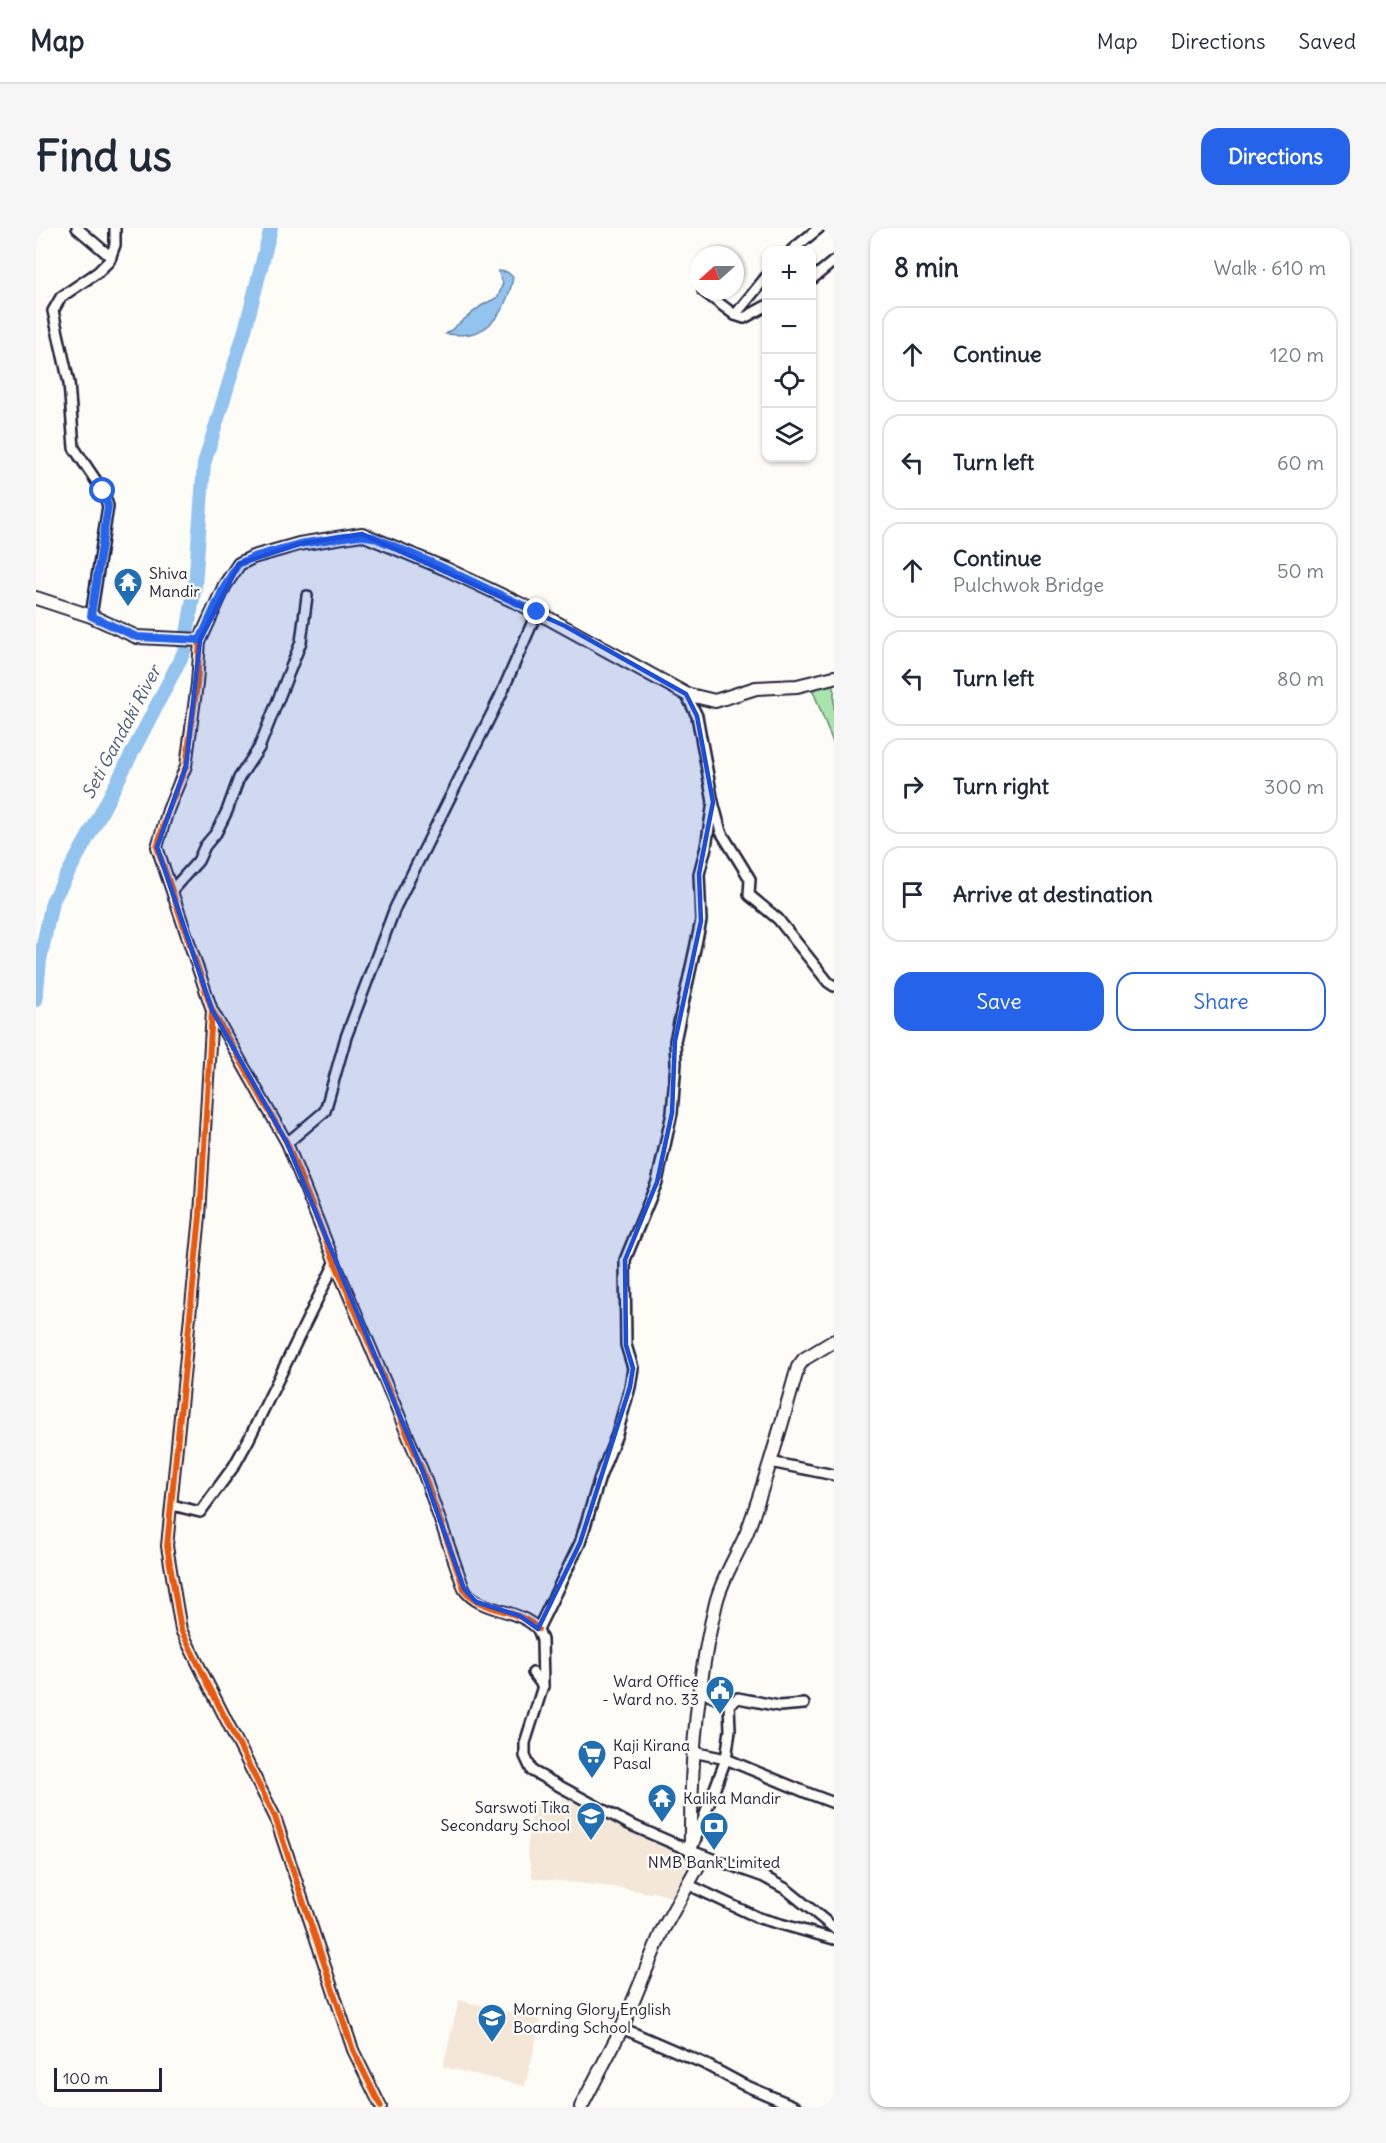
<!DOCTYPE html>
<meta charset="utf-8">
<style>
:root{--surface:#fff;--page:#f6f6f7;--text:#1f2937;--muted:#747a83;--line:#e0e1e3;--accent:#2563eb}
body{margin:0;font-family:Delius,sans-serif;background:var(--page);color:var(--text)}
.controls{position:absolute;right:18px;top:18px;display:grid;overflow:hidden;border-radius:12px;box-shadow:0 2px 4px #0004}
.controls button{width:54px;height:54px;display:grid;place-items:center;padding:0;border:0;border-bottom:2px solid var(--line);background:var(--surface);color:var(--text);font:30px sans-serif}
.compass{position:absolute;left:654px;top:18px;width:54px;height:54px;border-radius:50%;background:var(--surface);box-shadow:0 2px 4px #0004;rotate:249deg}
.scale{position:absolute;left:18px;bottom:15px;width:108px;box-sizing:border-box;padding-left:6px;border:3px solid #22223b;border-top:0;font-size:16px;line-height:21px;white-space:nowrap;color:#22223b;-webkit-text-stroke:4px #fdfcf7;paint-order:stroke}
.stop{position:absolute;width:18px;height:18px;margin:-14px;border:4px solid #2563eb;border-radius:50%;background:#fff}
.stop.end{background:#2563eb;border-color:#fff;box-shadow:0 2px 6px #0008}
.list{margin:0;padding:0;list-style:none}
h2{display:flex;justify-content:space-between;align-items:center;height:78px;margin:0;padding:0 24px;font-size:26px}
h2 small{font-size:20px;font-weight:400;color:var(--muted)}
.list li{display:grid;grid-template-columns:39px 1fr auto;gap:18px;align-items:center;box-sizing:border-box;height:96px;margin:0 12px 12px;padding:0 12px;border:2px solid var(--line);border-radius:18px}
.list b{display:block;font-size:22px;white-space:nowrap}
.list p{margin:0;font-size:20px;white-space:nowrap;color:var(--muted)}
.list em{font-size:20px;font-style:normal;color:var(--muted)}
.actions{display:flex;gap:12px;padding:18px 24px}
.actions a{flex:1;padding:14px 0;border:2px solid var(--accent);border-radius:18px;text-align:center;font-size:21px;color:var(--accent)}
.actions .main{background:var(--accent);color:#fff}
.icon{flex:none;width:33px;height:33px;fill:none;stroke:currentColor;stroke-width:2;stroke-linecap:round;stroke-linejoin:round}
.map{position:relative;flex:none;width:798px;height:1879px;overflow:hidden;border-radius:18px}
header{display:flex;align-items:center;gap:36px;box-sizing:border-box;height:84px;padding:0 30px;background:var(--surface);border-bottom:2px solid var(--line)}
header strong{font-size:28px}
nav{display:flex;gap:33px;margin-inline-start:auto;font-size:21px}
.intro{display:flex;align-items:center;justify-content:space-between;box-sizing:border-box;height:144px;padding:0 36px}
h1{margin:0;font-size:42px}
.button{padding:15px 27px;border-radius:18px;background:var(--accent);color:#fff;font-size:21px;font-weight:700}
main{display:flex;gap:36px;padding:0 36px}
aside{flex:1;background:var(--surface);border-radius:18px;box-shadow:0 2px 4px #0004}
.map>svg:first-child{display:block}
.built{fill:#f4e7d8}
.green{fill:#a8e5ac;stroke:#658474;stroke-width:1.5}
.water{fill:#93c3ef;stroke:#6683a7;stroke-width:1.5}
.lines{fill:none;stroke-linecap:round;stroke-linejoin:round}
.river{stroke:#93c3ef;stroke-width:14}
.minor-casing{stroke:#22223b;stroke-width:14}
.major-casing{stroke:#22223b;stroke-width:16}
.minor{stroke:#fdfcf7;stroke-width:9}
.major{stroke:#fdfcf7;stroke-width:12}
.cycleway-casing{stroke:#fdfcf7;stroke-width:10}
.cycleway{stroke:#e8590c;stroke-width:6}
.route{stroke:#2563eb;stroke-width:8}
.marked{fill:#1d4ed8;fill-opacity:0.2;stroke:#1d4ed8;stroke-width:4.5;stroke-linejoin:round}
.labels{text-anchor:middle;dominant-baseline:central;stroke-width:5;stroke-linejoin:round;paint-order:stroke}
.poi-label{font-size:16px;fill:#22223b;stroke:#fdfcf7;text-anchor:start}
.water-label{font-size:18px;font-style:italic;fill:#4a5a7a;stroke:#fdfcf7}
</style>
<header>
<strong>Map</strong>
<nav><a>Map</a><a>Directions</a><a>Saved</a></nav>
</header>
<div class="intro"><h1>Find us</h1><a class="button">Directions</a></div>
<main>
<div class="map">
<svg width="798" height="1879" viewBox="0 0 798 1879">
<rect width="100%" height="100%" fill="#fdfcf7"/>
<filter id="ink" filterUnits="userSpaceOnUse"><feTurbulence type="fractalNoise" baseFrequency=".0167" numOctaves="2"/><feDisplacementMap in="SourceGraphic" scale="12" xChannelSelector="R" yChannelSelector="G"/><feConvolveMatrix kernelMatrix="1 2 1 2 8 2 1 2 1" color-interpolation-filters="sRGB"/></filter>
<g filter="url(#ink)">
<g class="built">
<path d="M527 1570 655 1630 636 1670 618 1664 613 1665 585 1660 497 1650 491 1622 495 1592 502 1573 524 1580Z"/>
<path d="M423 1772 505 1792 489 1858 407 1839Z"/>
</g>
<path class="green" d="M798 449V517L774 455Z"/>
<path class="water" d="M462 43 471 44 477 49C473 73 460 101 434 106 426 108 417 106 410 106L445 78 462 69 467 55Z"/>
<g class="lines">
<path class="river" d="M0 772 4 732 16 674 62 591 148 424 159 358 168 236 209 102 235 0"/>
<g class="minor-casing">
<g id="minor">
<path d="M41 0 75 29"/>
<path d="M756 22 783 0"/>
<path d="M776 51 798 33"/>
<path d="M667 63 699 87 708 90 730 78"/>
<path d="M699 87 730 49"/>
<path d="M55 388 72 278 67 263 38 220 33 155 17 83 25 69 62 44 73 33 79 17V0"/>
<path d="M164 412 161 456 150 538 132 582 121 619 176 782 251 915 290 1013 387 1244 428 1361C444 1385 481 1379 502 1401"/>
<path d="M650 466 661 488 677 574 685 604 714 651 713 667 742 691 792 754 798 758"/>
<path d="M136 662 162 633 169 618 180 605 191 583 203 550 223 520 265 414 271 368"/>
<path d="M176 782 164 988 131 1318 145 1402 239 1589 317 1822 345 1879"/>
<path d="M251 915 289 883 310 809 359 680 464 469 501 384"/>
<path d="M734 1234 798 1247"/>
<path d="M136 1277 164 1284 198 1238 213 1211 299 1035"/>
<path d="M497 1445 507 1458 489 1515V1528L496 1543 593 1596 655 1623 728 1649 750 1661 798 1700"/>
<path d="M507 1458 506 1412 502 1401 544 1315 564 1249 581 1206 594 1159 597 1140 590 1117 589 1032 621 954 636 885 640 835 639 813 665 693 663 646 670 619 677 574"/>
<path d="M693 1476 702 1470 743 1478 768 1476"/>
<path d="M657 1524 690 1531 774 1566 798 1575"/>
<path d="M657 1618 690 1531 694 1502 693 1476 664 1463"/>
<path d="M651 1656 723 1690 798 1711"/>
<path d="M586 1800 667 1835 706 1856 760 1879"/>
</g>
</g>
<g class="major-casing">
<g id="major">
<path d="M0 370 55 388 101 409 164 412 189 357 203 336 217 329 263 316 326 306 410 341 501 384 650 466 679 473 720 460 761 458 798 449"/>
<path d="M545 1879 586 1800 626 1703 662 1638V1630L655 1623C654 1540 660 1456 680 1375 686 1350 701 1328 711 1304 731 1250 746 1194 762 1139L768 1131 798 1113"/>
</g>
</g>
<use href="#minor" class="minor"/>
<use href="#major" class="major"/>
<g class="cycleway-casing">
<g id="cycleway">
<path d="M164 412 161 456 150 538 132 582 121 619 176 782 251 915 290 1013 387 1244 428 1361C444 1385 481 1379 502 1401"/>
<path d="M176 782 164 988 131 1318 145 1402 239 1589 317 1822 345 1879"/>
</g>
</g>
<use href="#cycleway" class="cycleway"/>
</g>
</g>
<g class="lines" filter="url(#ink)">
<path class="route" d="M67 263 72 278 55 388 101 409 164 412 189 357 202 336 217 329 263 316 322 307 337 309 410 341 501 384"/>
</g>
<path class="marked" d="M326 306 529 398 650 466 661 488 677 574 663 646 665 693 639 813 636 885 621 954 589 1032 590 1117 597 1140 594 1159 544 1315 502 1401 484 1388 440 1374 428 1361 387 1244 251 915 176 782 121 619 150 538 164 412 203 336 263 316Z"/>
<defs>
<g id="temple-pin" transform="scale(1.5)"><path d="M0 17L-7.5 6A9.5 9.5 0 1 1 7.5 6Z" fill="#1f6fb2" stroke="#fdfcf7"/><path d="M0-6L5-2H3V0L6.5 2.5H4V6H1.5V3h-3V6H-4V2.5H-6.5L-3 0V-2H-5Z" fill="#fff"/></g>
<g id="civic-pin" transform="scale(1.5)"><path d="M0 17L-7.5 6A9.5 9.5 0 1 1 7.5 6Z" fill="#1f6fb2" stroke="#fdfcf7"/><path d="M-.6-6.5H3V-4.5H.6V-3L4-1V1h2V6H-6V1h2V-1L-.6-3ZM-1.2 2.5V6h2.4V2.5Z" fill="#fff"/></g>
<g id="supermarket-pin" transform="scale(1.5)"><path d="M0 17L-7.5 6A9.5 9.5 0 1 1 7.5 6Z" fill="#1f6fb2" stroke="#fdfcf7"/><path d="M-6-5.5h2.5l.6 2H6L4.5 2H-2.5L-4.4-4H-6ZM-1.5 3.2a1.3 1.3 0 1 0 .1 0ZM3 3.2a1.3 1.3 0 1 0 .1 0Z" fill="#fff"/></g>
<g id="school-pin" transform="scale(1.5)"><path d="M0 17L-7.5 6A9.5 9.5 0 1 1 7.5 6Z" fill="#1f6fb2" stroke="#fdfcf7"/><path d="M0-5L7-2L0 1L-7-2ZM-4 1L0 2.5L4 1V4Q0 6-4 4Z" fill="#fff"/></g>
<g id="bank-pin" transform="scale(1.5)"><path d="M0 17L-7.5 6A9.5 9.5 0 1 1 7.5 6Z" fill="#1f6fb2" stroke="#fdfcf7"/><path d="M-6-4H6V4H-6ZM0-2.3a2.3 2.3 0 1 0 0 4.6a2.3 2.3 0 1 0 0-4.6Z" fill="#fff"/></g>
</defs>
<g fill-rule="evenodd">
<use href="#temple-pin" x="92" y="354"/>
<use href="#civic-pin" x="684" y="1462"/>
<use href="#supermarket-pin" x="556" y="1526"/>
<use href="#temple-pin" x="626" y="1570"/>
<use href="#school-pin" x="555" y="1588"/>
<use href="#bank-pin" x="678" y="1598"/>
<use href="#school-pin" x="456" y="1790"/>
</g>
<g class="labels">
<g class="poi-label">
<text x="113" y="345">Shiva<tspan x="113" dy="18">Mandir</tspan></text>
<text x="663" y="1453" text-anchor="end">Ward Office<tspan x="663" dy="18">- Ward no. 33</tspan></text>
<text x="577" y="1517">Kaji Kirana<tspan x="577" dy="18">Pasal</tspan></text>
<text x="647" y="1570">Kalika Mandir</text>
<text x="534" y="1579" text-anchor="end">Sarswoti Tika<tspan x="534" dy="18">Secondary School</tspan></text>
<text x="678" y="1634" text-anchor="middle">NMB Bank Limited</text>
<text x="477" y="1781">Morning Glory English<tspan x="477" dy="18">Boarding School</tspan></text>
</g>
<g class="water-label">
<text transform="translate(85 504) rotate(-62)">Seti Gandaki River</text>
</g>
</g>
</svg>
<div class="controls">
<button>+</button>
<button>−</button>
<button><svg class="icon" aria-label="locate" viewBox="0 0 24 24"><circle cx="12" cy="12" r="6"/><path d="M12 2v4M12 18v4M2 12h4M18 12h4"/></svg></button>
<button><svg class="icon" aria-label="layers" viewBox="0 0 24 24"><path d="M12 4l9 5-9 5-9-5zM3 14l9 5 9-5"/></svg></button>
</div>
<svg class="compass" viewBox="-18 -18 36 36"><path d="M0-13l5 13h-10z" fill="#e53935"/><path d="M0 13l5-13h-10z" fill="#747a83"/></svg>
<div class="scale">100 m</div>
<div class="stop" style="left:67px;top:263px"></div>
<div class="stop end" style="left:501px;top:384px"></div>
</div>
<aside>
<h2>8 min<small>Walk · 610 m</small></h2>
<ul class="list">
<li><svg class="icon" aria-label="ahead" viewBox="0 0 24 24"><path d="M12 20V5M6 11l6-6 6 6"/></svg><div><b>Continue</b></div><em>120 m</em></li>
<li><svg class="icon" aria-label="left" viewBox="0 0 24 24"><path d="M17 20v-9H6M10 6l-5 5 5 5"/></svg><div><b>Turn left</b></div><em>60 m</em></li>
<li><svg class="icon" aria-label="ahead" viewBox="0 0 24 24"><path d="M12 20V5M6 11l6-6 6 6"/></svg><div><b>Continue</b><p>Pulchwok Bridge</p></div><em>50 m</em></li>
<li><svg class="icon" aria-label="left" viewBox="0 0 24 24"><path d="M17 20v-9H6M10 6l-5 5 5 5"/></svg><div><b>Turn left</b></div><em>80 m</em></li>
<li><svg class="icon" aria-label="right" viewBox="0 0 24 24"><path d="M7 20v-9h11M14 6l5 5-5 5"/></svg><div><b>Turn right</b></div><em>300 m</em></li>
<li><svg class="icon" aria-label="arrive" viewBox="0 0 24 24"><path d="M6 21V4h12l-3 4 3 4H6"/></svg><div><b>Arrive at destination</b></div></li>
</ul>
<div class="actions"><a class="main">Save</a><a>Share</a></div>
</aside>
</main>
